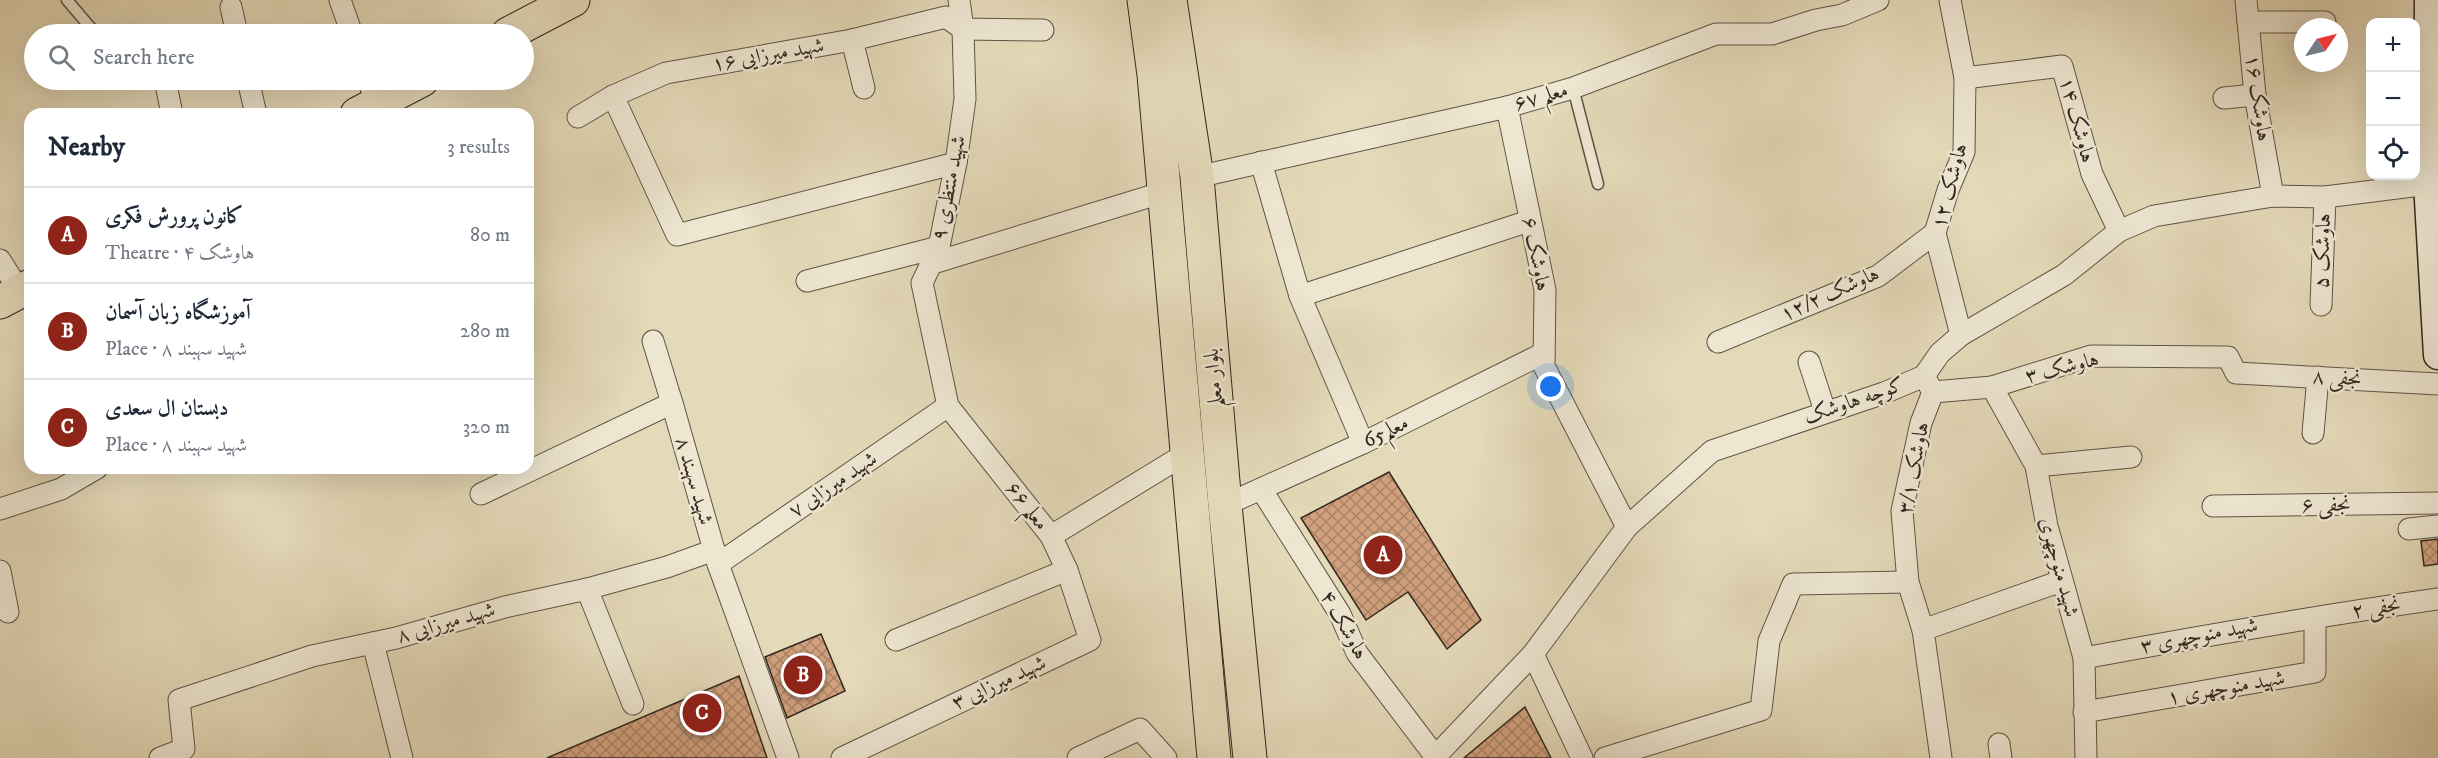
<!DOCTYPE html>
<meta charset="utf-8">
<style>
:root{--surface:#fff;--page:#f6f6f7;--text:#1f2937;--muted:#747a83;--line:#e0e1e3;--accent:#8f2418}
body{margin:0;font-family:"IM FELL DW Pica",Amiri,serif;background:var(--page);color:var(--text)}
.controls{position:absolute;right:18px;top:18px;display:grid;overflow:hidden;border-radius:12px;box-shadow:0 6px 24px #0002}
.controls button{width:54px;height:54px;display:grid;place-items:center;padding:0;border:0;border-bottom:2px solid var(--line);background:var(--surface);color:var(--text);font:30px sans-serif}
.compass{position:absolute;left:2294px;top:18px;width:54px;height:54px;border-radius:50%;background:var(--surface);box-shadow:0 6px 24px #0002;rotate:55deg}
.you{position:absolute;left:1551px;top:387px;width:21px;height:21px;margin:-15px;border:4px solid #fff;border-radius:50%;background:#1a73e8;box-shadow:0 0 0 9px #1a73e833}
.badge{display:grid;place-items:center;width:39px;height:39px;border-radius:50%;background:var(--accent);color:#fff;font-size:20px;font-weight:700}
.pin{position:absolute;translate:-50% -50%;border:3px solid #fff;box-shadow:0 2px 6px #0006}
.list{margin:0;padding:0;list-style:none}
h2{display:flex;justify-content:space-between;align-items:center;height:78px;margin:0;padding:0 24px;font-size:26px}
h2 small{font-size:20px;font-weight:400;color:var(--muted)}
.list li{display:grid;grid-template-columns:39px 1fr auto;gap:18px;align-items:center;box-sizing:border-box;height:96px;padding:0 24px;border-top:2px solid var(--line)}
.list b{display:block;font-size:22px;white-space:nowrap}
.list p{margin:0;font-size:20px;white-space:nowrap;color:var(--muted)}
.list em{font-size:20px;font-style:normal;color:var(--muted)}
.icon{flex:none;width:33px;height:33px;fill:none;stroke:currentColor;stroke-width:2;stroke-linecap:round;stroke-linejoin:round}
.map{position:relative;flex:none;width:2438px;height:758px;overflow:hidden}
.search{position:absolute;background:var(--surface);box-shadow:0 6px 24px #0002;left:24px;top:24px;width:510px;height:66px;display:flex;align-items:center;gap:15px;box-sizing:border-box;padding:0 21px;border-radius:33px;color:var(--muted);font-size:22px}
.panel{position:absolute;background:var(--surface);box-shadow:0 6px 24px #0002;left:24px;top:108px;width:510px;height:366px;border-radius:18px}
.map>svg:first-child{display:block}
.building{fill:url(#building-cross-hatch);stroke:#332720;stroke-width:1.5}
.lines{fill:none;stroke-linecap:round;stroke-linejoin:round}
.lane-casing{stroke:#5f5446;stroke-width:13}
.street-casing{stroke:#5f5446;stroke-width:23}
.secondary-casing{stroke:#332720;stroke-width:31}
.primary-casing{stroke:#332720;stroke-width:35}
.lane{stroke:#ede6d1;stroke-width:10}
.street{stroke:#ede6d1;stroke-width:21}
.secondary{stroke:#ede6d1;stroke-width:28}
.primary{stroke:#e4d9b8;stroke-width:33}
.labels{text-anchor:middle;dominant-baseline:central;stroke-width:5;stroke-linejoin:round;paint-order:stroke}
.street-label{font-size:21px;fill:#332720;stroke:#ede6d1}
</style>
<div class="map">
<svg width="2438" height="758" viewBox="0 0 2438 758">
<defs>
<pattern id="building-cross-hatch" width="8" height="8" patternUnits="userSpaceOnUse" patternTransform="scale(1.5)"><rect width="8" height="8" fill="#d1a17d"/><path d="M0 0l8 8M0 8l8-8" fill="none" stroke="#aa8366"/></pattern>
</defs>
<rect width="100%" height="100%" fill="#e4d9b8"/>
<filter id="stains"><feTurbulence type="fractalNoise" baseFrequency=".00333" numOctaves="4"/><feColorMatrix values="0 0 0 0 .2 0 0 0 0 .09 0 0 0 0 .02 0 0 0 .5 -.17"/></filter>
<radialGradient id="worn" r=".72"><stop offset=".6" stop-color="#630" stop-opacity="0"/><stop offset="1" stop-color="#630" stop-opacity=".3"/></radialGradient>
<g class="building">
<path d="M1389 472 1481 620 1447 649 1408 592 1366 620 1301 518Z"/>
<path d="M2438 539V564L2424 566 2421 541Z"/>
<path d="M821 634 845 691 787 718 765 657Z"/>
<path d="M739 676 767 758H547Z"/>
<path d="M1525 707 1551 758H1464Z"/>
</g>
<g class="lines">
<g class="lane-casing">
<g id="lane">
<path d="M67 0 96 34"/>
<path d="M1573 88 1598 184"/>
</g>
</g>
<g class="street-casing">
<g id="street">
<path d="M340 0 352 34"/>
<path d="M959 0 963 29 965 99 956 163 939 247 922 283 948 406 1051 536 1187 453"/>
<path d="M1950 0 1965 78 1964 152 1948 190 1935 233 1961 335"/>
<path d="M2246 0 2255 95 2273 196"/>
<path d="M231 7 237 34"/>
<path d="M2248 22H2325"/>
<path d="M852 40 864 88"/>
<path d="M1965 78 2062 66 2092 174 2119 231"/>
<path d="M165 80 172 114"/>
<path d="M248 80 256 114"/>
<path d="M368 80 377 103"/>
<path d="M613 96 677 235 956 163"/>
<path d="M2224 98 2255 95"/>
<path d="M1507 107 1545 290 1544 366 1627 527"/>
<path d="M578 117 613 96 666 73 852 40 946 17 963 29 1043 30"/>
<path d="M1261 162 1300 296 1363 443"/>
<path d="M1197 177 1507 107 1573 88 1716 34H1772L1816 20 1842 15 1878 0"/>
<path d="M0 260 20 292"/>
<path d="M930 264 1164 192"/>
<path d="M807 281 939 247"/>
<path d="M1300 296 1529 221"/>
<path d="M2321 305 2325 197"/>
<path d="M653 341 672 403"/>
<path d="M1718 342 1878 276 1935 233"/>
<path d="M1809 362 1825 411"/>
<path d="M1924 376 1933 392 1992 387 2091 356 2228 357 2236 373 2438 384"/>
<path d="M1992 387 2036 466 2047 526 2084 658 2086 758"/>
<path d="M1933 392 1921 423 1902 511 1908 582 1923 630 2061 581"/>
<path d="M2313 433 2318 377"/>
<path d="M2036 466 2131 457"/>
<path d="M1261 489 1340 614 1357 653 1435 756"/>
<path d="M481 494 672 403 718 564 788 758"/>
<path d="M1225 505 1363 443 1544 353"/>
<path d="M2213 506 2438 503"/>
<path d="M0 509 61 489 97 468"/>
<path d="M2409 529 2438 526"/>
<path d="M718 564 948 406"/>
<path d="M0 571 8 612"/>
<path d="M587 589 633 704"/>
<path d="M1923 630 1941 758"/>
<path d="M896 640 1067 570 1051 536"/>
<path d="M373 643 402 758"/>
<path d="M1533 654 1582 758"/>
<path d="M2084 658C2202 636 2319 616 2438 599"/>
<path d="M2084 712 2315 672V619"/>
<path d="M1999 744 2001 758"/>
<path d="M160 758 184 749 179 700 312 656 396 638 505 607 587 589 667 567 714 550"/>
<path d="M842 758 1090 640 1067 570"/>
<path d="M1078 758 1140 729 1166 758"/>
<path d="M1434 758 1533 654 1627 527 1712 451 1884 393 1924 376 1940 353 1961 335 2064 275 2119 231 2154 216 2273 196 2325 197 2438 183"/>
<path d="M1605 758 1761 710 1769 641 1793 584 1908 582"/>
</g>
</g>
<g class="secondary-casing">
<path id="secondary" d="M2429 0 2428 183 2438 355"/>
</g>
<g class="primary-casing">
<g id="primary">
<path d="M1144 0 1154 75 1214 758"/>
<path d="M1170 0 1197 177 1225 505 1250 758"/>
<path d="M508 34 573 0"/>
<path d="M357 114 422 80"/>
<path d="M0 302 30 286"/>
</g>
</g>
<use href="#lane" class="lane"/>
<use href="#street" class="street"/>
<use href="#secondary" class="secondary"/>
<use href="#primary" class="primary"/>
</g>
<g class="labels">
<g class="street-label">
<text transform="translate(768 55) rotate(-10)">شهید میرزایی ۱۶</text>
<text transform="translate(1541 97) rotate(-16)">معلم ۶۷</text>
<text transform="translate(2258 98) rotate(82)">هاوشک ۱۶</text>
<text transform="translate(2077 120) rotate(75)">هاوشک ۱۴</text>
<text transform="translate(1950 186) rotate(-75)">هاوشک ۱۲</text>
<text transform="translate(949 188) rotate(-79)">شهید منتظری ۹</text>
<text transform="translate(2323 251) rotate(-88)">هاوشک ۵</text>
<text transform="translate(1536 254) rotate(79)">هاوشک ۶</text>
<text transform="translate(1830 294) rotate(-24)">هاوشک ۱۲/۲</text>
<text transform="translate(2062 368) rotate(-14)">هاوشک ۳</text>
<text transform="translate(1214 378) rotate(-95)">بلوار معلم</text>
<text transform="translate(2337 378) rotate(3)">نجفی ۸</text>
<text transform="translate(1854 401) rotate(-19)">کوچه هاوشک</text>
<text transform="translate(1386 432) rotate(-26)">معلم65</text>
<text transform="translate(1914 468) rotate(-79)">هاوشک ۳/۱</text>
<text transform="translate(694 481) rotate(74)">شهید سهبند ۸</text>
<text transform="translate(833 485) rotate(-34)">شهید میرزایی ۷</text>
<text transform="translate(2326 505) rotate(-1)">نجفی ۶</text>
<text transform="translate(1027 506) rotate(52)">معلم ۶۶</text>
<text transform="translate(2059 567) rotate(75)">شهید منوچهری</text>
<text transform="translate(2376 608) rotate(-9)">نجفی ۲</text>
<text transform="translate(446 623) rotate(-16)">شهید میرزایی ۸</text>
<text transform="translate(1344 625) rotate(61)">هاوشک ۴</text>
<text transform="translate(2199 636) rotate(-11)">شهید منوچهری ۳</text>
<text transform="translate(999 683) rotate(-25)">شهید میرزایی ۳</text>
<text transform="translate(2226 688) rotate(-10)">شهید منوچهری ۱</text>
</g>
</g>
<rect width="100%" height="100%" filter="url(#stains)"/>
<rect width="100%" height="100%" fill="url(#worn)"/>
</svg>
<div class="controls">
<button>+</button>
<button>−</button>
<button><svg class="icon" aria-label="locate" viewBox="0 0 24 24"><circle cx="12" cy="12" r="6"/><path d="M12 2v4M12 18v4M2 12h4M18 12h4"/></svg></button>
</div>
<svg class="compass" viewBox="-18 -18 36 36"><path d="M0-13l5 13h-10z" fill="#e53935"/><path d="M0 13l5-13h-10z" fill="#747a83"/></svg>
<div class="you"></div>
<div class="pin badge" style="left:1383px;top:555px">A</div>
<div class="pin badge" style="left:803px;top:675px">B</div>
<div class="pin badge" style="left:702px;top:713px">C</div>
<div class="search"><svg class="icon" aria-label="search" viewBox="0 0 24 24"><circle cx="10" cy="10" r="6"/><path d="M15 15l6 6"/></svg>Search here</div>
<section class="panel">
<h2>Nearby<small>3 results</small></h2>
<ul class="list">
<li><span class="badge">A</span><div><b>کانون پرورش فکری</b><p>Theatre · هاوشک ۴</p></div><em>80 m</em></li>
<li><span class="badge">B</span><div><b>آموزشگاه زبان آسمان</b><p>Place · شهید سهبند ۸</p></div><em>280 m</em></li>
<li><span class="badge">C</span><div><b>دبستان ال سعدی</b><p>Place · شهید سهبند ۸</p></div><em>320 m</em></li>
</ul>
</section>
</div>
